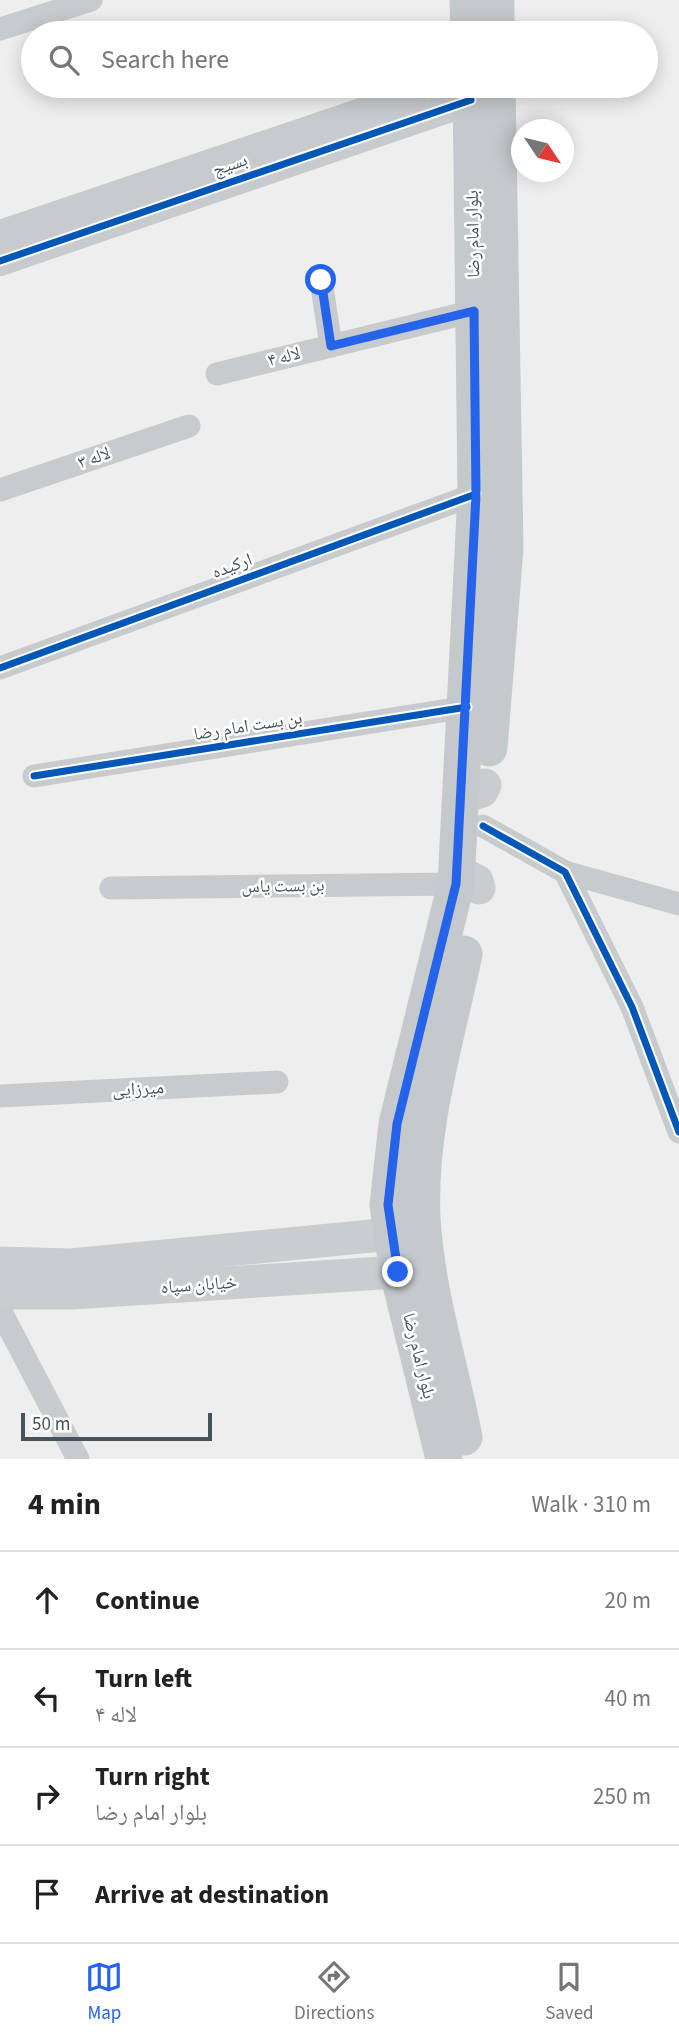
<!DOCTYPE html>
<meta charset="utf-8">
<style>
:root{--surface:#fff;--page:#f6f6f6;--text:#222;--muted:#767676;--line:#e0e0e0;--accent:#2563eb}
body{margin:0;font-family:"Source Sans 3","Noto Naskh Arabic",sans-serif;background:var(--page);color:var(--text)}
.compass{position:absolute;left:511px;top:119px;width:63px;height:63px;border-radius:50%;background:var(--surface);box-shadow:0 4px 18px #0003;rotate:125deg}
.scale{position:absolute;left:21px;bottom:18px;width:191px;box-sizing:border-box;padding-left:7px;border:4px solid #45535c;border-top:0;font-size:19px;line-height:24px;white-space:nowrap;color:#45535c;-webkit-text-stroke:5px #fff;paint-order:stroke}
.stop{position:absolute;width:21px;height:21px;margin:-16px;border:5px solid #2563eb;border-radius:50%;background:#fff}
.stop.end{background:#2563eb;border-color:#fff;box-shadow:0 2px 7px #0008}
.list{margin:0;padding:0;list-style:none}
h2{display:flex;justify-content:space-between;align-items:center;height:91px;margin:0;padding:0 28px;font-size:30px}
h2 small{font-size:23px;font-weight:400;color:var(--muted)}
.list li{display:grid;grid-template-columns:46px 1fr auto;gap:21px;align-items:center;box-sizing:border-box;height:98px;padding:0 28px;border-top:2px solid var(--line)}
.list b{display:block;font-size:26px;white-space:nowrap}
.list p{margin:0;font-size:23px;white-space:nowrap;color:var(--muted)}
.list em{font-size:23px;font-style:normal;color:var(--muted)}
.icon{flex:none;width:38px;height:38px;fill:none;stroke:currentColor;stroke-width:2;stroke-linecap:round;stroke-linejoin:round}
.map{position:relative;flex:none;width:679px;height:1459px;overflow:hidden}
.search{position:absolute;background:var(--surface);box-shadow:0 4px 18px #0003;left:21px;right:21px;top:21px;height:77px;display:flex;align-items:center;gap:18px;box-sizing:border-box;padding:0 24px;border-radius:38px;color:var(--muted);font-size:26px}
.sheet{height:483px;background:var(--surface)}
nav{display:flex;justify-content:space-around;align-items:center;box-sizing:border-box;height:98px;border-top:2px solid var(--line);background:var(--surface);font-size:19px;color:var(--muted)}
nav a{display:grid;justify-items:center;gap:4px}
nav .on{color:var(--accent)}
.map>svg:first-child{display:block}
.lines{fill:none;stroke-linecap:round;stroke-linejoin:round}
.minor{stroke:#c8cbce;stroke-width:23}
.tertiary{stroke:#c8cbce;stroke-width:30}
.secondary{stroke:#cacdcf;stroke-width:33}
.primary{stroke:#c4c9cc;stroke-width:37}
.cycleway-casing{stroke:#fff;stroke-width:11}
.cycleway{stroke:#0057b8;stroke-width:7}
.route{stroke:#2563eb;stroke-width:9}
.labels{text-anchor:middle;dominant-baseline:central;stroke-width:5;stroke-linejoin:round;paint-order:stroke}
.street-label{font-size:18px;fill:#45535c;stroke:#fff}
</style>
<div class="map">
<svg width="679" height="1459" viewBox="0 0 679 1459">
<rect width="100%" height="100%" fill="#efeeee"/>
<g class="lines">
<g class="minor">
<path d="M0 29 91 0"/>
<path d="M321 280 331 346"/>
<path d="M217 374 474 311"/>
<path d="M0 490 189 426"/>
<path d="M0 668 476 494"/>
<path d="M34 776 467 707"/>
<path d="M483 826 565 872 632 1007 679 1132"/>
<path d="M565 872 679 904"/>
<path d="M111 888 456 884"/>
<path d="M0 1096 277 1082"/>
<path d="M0 1310 78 1459"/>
</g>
<g class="tertiary">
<path d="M0 235 400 100 420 86"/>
<path d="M0 261 471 100"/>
</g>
<g class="secondary">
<path d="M463 785 473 794 482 791 485 785"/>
<path d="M456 884 467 876 477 881 479 888"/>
<path d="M0 1263 71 1265 392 1234"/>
<path d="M0 1293H72L398 1272"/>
</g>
<g class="primary">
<path d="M468 0 469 33"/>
<path d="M496 0V33"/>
<path d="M489 748 505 548 497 86"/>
<path d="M464 1437C450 1365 426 1291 422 1217 418 1128 446 1040 464 954"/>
<path d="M444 1459 398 1272 388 1205 397 1124 456 884 476 494 471 86"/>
</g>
<g class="cycleway-casing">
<g id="cycleway">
<path d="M0 261 471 100"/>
<path d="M0 668 476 494"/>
<path d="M34 776 467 707"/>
<path d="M483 826 565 872 632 1007 679 1132"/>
</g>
</g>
<use href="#cycleway" class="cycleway"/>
</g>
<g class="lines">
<path class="route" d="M321 280 331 346 474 311 476 495 456 884 397 1124 388 1205 398 1272"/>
</g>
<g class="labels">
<g class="street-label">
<text transform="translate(230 165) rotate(-19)">بسیج</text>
<text transform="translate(473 234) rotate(-91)">بلوار امام رضا</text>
<text transform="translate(284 357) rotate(-14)">لاله ۴</text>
<text transform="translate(94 458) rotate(-19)">لاله ۳</text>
<text transform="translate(232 566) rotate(-20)">ارکیده</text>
<text transform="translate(248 726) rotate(-9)">بن بست امام رضا</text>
<text transform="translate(283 886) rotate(-1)">بن بست یاس</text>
<text transform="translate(138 1089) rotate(-3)">میرزایی</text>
<text transform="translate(199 1285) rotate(-4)">خیابان سپاه</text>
<text transform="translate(419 1356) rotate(76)">بلوار امام رضا</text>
</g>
</g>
</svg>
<svg class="compass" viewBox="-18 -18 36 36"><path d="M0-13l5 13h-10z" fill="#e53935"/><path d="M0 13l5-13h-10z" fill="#767676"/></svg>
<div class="scale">50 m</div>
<div class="stop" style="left:321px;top:280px"></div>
<div class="stop end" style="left:398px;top:1272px"></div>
<div class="search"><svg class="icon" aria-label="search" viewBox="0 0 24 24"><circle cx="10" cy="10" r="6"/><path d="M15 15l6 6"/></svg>Search here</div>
</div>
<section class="sheet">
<h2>4 min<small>Walk · 310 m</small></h2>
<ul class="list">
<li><svg class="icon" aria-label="ahead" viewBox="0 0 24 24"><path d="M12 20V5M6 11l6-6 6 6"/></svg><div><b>Continue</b></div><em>20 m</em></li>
<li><svg class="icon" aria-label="left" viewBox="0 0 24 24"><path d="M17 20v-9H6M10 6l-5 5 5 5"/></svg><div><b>Turn left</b><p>لاله ۴</p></div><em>40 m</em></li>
<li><svg class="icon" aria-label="right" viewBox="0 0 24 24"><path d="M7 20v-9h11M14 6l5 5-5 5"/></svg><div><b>Turn right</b><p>بلوار امام رضا</p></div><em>250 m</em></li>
<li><svg class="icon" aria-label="arrive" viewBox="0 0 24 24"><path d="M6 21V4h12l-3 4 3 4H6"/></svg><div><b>Arrive at destination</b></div></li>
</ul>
</section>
<nav>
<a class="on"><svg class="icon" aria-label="map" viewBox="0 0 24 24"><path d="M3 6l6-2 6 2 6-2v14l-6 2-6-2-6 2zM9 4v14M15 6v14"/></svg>Map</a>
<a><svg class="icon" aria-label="directions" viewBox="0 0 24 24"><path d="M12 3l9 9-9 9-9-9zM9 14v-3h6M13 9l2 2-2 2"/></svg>Directions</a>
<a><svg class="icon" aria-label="saved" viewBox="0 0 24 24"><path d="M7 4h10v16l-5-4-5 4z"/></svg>Saved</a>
</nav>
